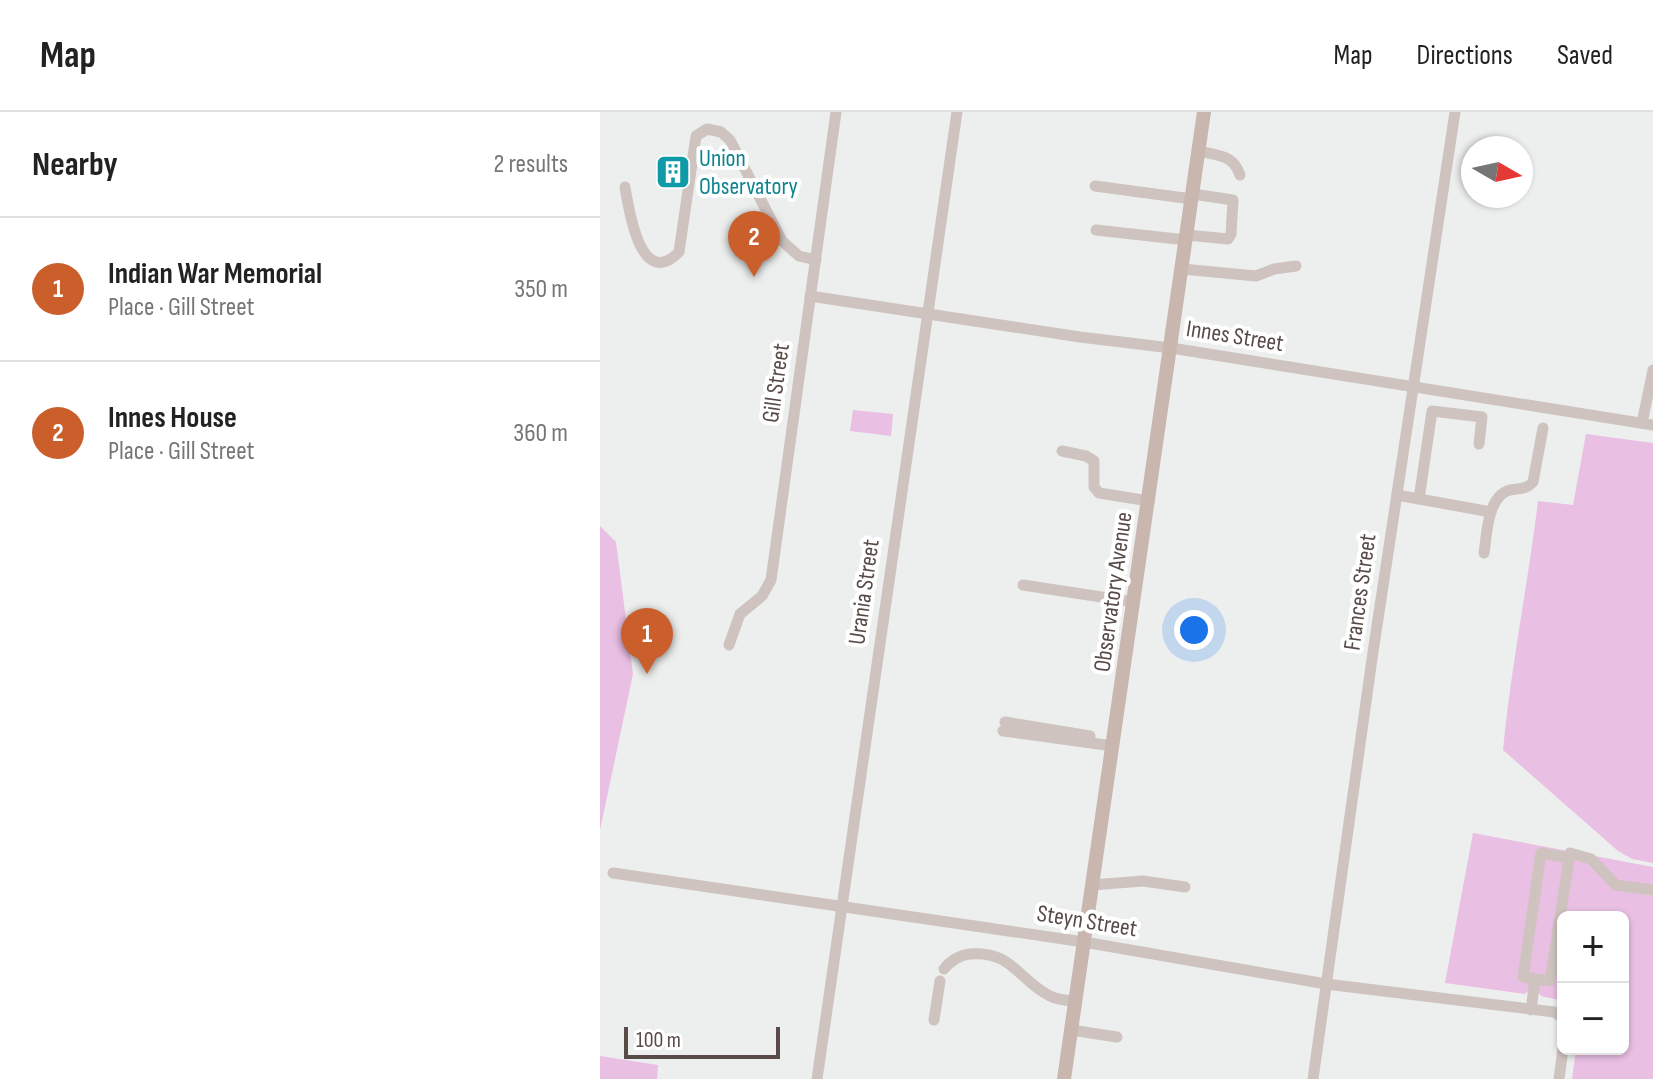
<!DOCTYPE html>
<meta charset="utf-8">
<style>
:root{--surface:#fff;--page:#f2f2f2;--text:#222;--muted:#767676;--line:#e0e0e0;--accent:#ca5f2c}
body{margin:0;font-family:"Sofia Sans Condensed",sans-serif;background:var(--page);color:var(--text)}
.controls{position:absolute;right:24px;bottom:24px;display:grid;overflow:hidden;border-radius:12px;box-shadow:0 2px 6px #0004}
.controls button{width:72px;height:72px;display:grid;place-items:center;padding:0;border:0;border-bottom:2px solid var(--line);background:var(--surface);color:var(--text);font:40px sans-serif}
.compass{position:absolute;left:861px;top:24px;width:72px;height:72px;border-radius:50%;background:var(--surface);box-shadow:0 2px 6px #0004;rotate:99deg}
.scale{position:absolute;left:24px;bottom:20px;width:156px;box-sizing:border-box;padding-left:8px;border:4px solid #584b47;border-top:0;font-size:22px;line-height:28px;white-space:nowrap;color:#584b47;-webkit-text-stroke:6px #fff;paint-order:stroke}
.you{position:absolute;left:594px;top:518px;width:28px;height:28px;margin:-20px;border:6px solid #fff;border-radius:50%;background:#1a73e8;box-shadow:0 0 0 12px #1a73e833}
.badge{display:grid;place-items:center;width:52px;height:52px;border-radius:50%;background:var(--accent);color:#fff;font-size:26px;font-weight:700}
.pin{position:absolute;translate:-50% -66px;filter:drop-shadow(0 2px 4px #0008)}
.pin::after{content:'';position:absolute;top:42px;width:28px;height:24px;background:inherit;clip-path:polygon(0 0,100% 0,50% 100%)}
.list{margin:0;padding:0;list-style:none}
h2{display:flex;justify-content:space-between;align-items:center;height:104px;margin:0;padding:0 32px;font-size:34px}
h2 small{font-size:26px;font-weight:400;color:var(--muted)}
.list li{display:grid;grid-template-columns:52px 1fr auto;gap:24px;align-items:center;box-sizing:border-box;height:144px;padding:0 32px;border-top:2px solid var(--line)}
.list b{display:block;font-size:30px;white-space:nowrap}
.list p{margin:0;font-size:26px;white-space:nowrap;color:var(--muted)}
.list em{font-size:26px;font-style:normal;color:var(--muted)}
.map{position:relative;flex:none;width:1053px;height:967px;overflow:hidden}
header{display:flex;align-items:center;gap:48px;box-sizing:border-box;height:112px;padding:0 40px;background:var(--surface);border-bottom:2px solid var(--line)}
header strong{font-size:38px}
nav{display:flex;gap:44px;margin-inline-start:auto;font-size:28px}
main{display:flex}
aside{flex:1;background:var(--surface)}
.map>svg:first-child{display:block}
.green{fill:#e9bfe3}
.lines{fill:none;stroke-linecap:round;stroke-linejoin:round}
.minor{stroke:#cec3bf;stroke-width:11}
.major{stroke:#c9b6af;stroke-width:14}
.labels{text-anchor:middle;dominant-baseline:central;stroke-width:8;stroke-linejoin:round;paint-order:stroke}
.culture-label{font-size:24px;fill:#0d838f;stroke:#fff;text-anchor:start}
.street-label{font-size:24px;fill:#584b47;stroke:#fff}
</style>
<header>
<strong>Map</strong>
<nav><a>Map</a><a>Directions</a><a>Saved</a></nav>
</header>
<main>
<aside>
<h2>Nearby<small>2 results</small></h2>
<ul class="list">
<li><span class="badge">1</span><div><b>Indian War Memorial</b><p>Place · Gill Street</p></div><em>350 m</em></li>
<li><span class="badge">2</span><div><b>Innes House</b><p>Place · Gill Street</p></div><em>360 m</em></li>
</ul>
</aside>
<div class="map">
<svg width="1053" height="967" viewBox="0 0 1053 967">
<rect width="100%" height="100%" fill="#edefef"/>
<g class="green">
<path d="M253 298 293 302 291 324 250 319Z"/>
<path d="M986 322 1053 331V751L1032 747 1018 739 903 638C911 554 928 472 938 389L973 393Z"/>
<path d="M0 414 16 430 33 562 0 718Z"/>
<path d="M873 721 1053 755V967H972L976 937H1023V805H963V889L941 884 938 880 929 878 925 882 845 871Z"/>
<path d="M0 944 58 953 57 967H0Z"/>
</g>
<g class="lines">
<g class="minor">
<path d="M599 39C618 44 633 42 640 63"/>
<path d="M495 74 592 87"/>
<path d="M25 75C29 99 41 179 79 140L96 24 107 17 121 20 130 28 182 129 199 144 216 148"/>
<path d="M496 118 586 128"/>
<path d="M587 123 628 127 631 122 633 88 593 82"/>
<path d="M582 157 656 164 674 157 696 154"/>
<path d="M210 184 480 225 571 236 1053 313"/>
<path d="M1042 311 1053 258"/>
<path d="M462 339 486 344 494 349V375L499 381 549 389"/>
<path d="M797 383 891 400"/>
<path d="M819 387 832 299 882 305 879 332"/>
<path d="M884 441C887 423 887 384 910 378 919 376 926 378 933 370L943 316"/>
<path d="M423 473 534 490"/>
<path d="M129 533 140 502 162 484 171 468 236 0"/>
<path d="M405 610 490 624"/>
<path d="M403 619 513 634"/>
<path d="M969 746 941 741 923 865 950 869 970 741 991 747 1016 773 1053 778"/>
<path d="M13 761 484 830 726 872 954 900 963 906"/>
<path d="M492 773 543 769 585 775"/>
<path d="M344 857C350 849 360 843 370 842 412 838 419 869 450 884 458 888 466 888 474 889"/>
<path d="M931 898 935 867"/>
<path d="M334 908 340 869"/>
<path d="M471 918 517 925"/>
<path d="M217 967 357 0"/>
<path d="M713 967 773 540 855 0"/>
<path d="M959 967 963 937"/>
</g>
<path class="major" d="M464 967 604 0"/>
</g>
<defs>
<g id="building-square" transform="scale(1.8)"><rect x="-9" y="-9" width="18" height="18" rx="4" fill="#0f9aa8" stroke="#fff"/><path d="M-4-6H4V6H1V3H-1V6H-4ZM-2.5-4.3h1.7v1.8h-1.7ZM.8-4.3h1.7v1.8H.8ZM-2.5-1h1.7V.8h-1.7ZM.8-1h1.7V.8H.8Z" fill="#fff"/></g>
</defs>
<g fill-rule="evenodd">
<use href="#building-square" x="73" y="60"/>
</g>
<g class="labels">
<g class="culture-label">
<text x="99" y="46">Union<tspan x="99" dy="28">Observatory</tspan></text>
</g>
<g class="street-label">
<text transform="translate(635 224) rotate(9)">Innes Street</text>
<text transform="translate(176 271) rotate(-82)">Gill Street</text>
<text transform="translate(264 480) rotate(-82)">Urania Street</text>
<text transform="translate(513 480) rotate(-82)">Observatory Avenue</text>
<text transform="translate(760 480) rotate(-82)">Frances Street</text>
<text transform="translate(487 809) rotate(9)">Steyn Street</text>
</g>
</g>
</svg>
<div class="controls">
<button>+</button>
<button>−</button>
</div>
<svg class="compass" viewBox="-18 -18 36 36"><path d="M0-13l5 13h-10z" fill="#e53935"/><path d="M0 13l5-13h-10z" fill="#767676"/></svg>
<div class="scale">100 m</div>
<div class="you"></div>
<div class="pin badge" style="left:47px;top:562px">1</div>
<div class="pin badge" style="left:154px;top:165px">2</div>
</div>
</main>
